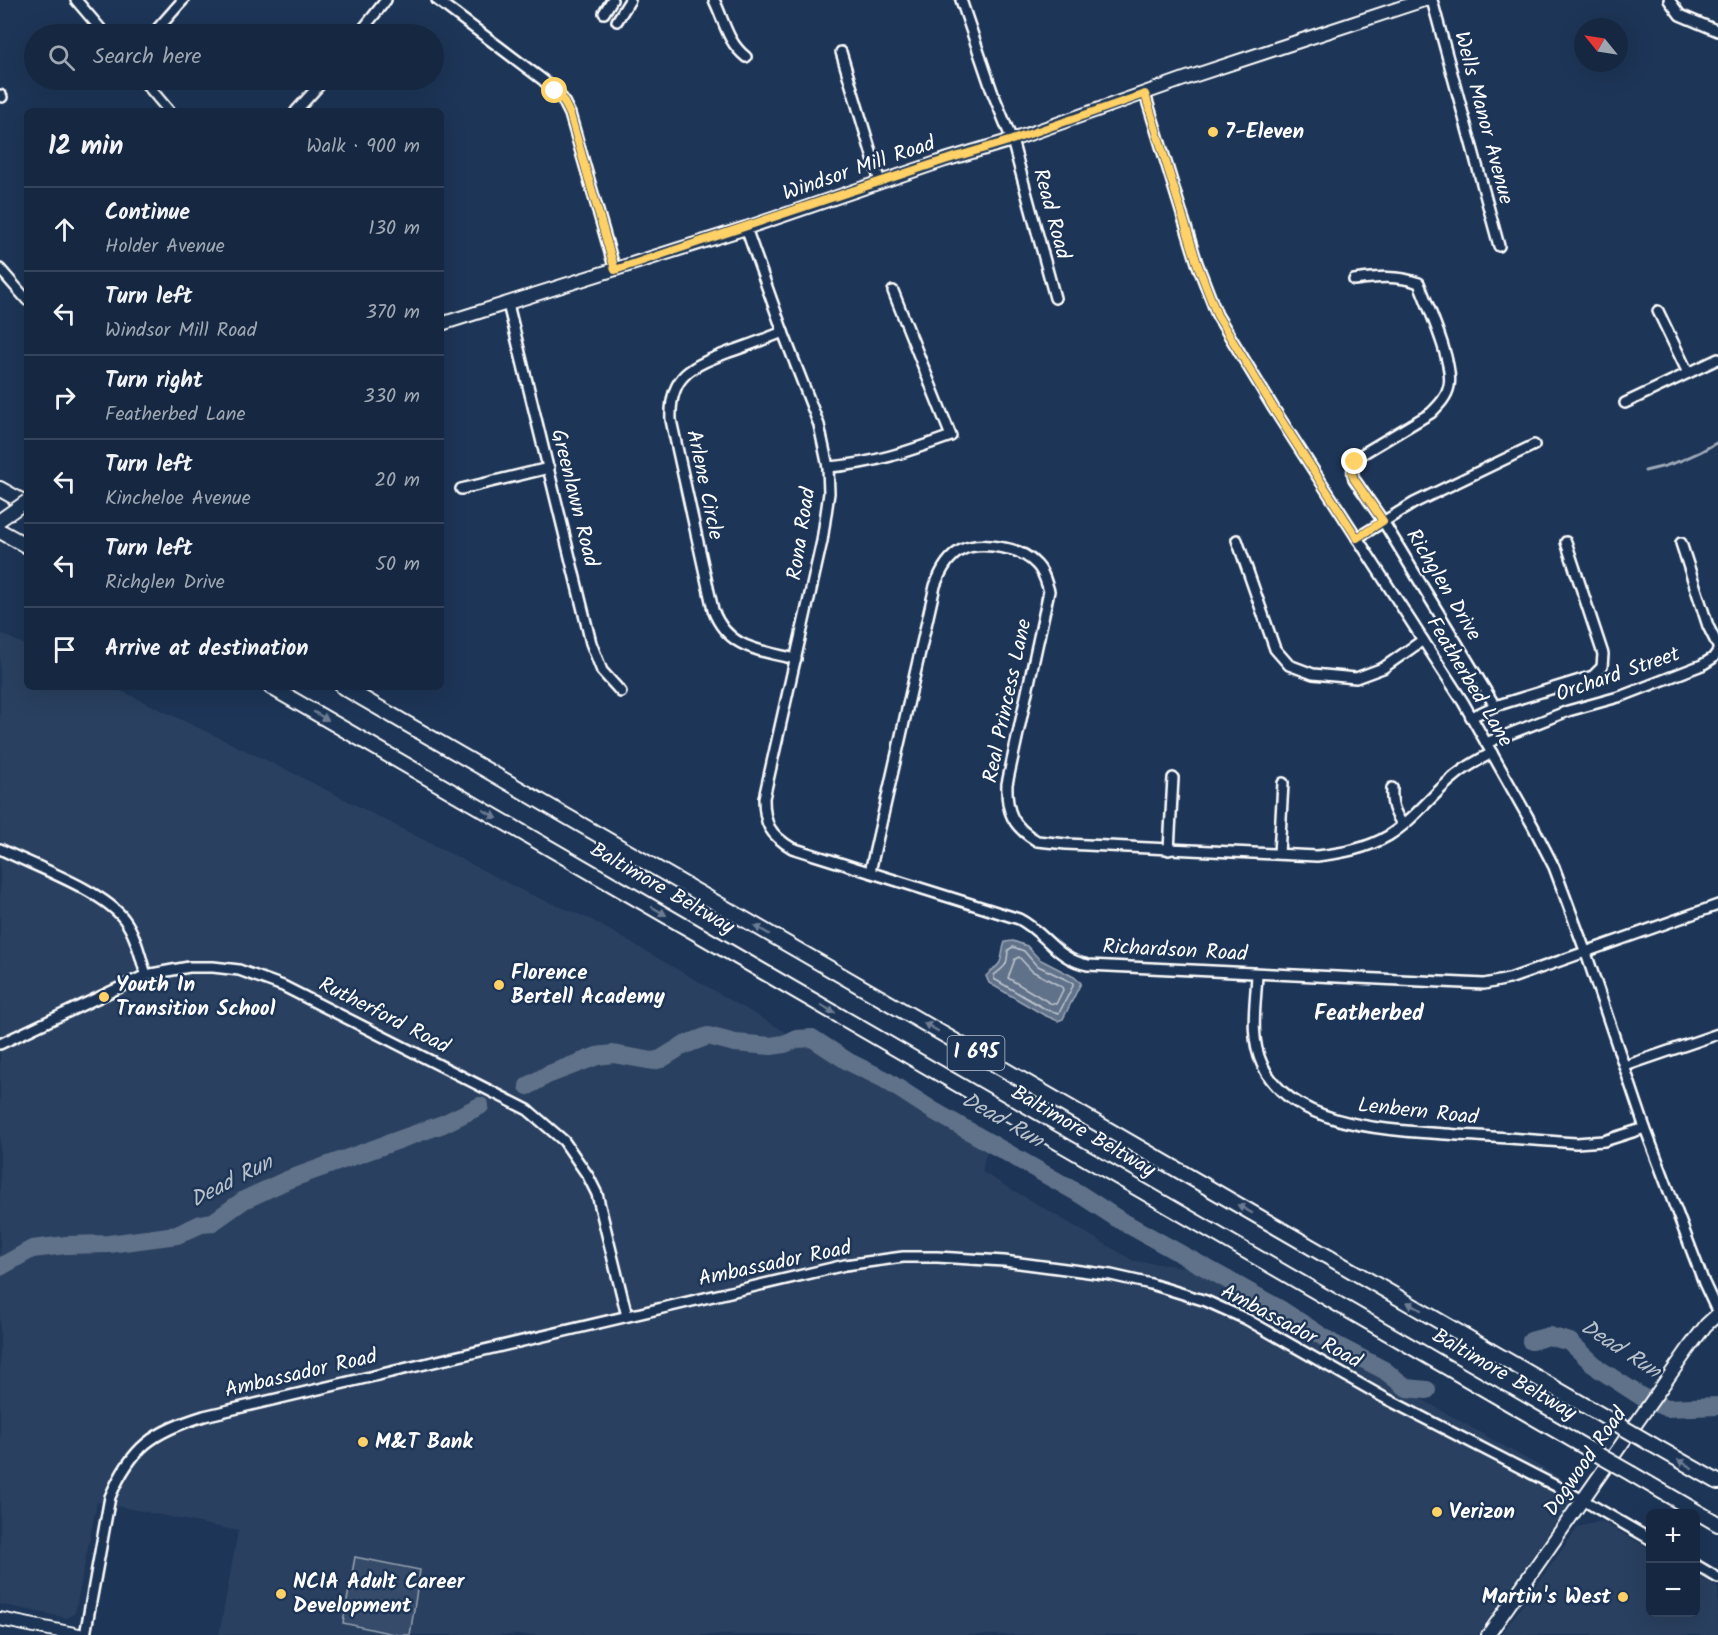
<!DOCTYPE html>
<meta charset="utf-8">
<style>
:root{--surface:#162841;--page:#23344c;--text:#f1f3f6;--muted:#9ea6b1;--line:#35445a}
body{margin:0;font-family:Kalam,sans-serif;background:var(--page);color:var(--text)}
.controls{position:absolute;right:18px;bottom:18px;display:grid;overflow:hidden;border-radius:9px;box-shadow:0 6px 24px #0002}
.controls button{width:54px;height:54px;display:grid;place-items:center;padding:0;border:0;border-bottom:2px solid var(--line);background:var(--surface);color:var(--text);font:30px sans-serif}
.compass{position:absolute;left:1574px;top:18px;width:54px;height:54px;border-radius:50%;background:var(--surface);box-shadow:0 6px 24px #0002;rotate:300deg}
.stop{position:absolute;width:18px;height:18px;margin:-14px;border:4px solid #ffd166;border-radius:50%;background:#fff}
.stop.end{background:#ffd166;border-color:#fff;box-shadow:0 2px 6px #0008}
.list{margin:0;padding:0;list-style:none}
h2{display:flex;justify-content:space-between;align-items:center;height:78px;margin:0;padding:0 24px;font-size:26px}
h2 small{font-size:20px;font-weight:400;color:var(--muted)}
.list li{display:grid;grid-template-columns:39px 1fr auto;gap:18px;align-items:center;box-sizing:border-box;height:84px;padding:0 24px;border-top:2px solid var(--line)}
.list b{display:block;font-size:22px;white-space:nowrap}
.list p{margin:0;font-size:20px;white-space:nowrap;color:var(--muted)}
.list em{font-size:20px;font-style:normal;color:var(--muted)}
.icon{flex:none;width:33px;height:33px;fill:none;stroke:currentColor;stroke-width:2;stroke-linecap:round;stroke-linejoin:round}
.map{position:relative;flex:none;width:1718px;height:1635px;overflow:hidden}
.search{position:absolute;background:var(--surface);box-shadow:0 6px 24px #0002;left:24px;top:24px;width:420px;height:66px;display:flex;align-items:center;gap:15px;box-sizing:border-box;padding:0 21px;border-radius:33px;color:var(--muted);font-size:22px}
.panel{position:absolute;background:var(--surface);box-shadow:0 6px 24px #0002;left:24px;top:108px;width:420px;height:582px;border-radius:9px}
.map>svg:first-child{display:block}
.built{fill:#2a4161}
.green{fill:#364b69;stroke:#9aa5b4;stroke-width:1.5}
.water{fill:#617289;stroke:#a0aab8;stroke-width:1.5}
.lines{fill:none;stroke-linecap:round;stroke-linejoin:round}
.shore{stroke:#c0c7d0;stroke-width:1.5}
.stream{stroke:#a0aab8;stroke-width:3}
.river{stroke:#617289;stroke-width:18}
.minor-casing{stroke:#fff;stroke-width:14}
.major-casing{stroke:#fff;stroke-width:16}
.highway-casing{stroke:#fff;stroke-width:18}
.minor{stroke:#1d3557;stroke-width:9}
.major{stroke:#1d3557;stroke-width:12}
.highway{stroke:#1d3557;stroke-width:14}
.major-bridge-casing{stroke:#fff;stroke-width:16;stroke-linecap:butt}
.highway-bridge-casing{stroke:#fff;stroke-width:18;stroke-linecap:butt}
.major-bridge{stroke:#1d3557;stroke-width:12}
.highway-bridge{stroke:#1d3557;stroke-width:14}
.oneway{fill:#6c7c92}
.route{stroke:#ffd166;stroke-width:8}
.poi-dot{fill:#ffd166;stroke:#1d3557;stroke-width:2}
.labels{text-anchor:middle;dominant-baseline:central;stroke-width:5;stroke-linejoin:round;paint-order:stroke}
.shield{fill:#1d3557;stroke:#bbc2cd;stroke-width:1.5}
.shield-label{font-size:20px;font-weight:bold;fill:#fff}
.street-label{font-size:21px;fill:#fff;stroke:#1d3557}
.poi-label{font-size:21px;font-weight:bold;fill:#fff;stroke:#1d3557;text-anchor:start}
.neighbourhood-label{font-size:22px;font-weight:bold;fill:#fff;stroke:#1d3557}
.water-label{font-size:22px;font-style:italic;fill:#b8c0ca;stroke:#1d3557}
</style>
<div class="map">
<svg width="1718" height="1635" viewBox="0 0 1718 1635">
<rect width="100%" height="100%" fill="#1d3557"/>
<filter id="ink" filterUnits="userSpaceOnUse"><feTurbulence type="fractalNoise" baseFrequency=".0167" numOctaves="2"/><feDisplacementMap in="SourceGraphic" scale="12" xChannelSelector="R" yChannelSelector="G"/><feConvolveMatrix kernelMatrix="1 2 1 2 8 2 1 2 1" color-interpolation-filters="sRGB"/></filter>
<g filter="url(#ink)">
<g class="built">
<path d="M0 633 27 646V687H113L299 776 527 893 590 919 987 1148 982 1172 1134 1261 1192 1268 1579 1489 1477 1635H410L420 1570 355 1557 343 1623 398 1635H219L238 1531 97 1502 75 1613 67 1618 0 1604Z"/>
<path d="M1601 1521 1650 1549V1612H1696V1575L1718 1588V1635H1501L1578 1527Z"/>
</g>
<path class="green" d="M355 1557 420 1570 410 1635H398L343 1623Z"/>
<path class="water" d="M1013 941 1027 946 1039 959 1074 977 1081 983 1063 1019 1058 1021 1044 1015 989 983 986 976C990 971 999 966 1000 962 1003 955 1002 949 1005 942Z"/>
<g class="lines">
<g class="shore">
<path d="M1013 947 1024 951 1036 965 1073 983V986L1059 1013 1047 1010 994 979V975C1006 966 1007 966 1008 950Z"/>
<path d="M1019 957 1032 971 1062 987 1063 990 1056 1004 1050 1003 1008 978 1015 959Z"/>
</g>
<path class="stream" d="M1645 471C1671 466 1695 456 1718 442"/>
<g class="river">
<path d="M528 1086 547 1075 597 1056 613 1054 653 1061 661 1059 682 1046 708 1036 735 1043 771 1046 784 1044 797 1039 812 1038 849 1062 884 1079 932 1110 1078 1193 1118 1219 1280 1309 1334 1344 1384 1370 1407 1388 1427 1390"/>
<path d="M0 1267 32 1249 66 1245 109 1244 177 1235 201 1224 213 1222 244 1200 287 1180 443 1124 480 1106"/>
<path d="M1531 1341 1549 1336 1570 1342 1599 1369 1642 1397 1667 1408 1718 1406"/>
</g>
<g class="minor-casing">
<g id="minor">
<path d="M76 0 105 34"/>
<path d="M437 0 543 80 562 98 570 114 615 270"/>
<path d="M714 0C724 20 727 42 746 57"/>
<path d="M961 0 992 91 1012 140 1055 298"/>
<path d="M1432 0 1499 246"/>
<path d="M1669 0 1680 15 1718 31"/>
<path d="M604 13 612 0"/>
<path d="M617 21 630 0"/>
<path d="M153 34 183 0"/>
<path d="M359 34 386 0"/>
<path d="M841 52 880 182"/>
<path d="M143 80 169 111"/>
<path d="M1145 94 1197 263 1217 315 1274 409 1463 702 1533 826 1554 867 1586 953 1645 1128 1704 1283 1718 1313"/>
<path d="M0 95 2 97"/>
<path d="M296 111 324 80"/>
<path d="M746 228 783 332 819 425 828 467 829 493 822 541 764 798C764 824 770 835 792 848L1019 919C1046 933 1056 959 1088 965L1484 984 1509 979 1718 905"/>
<path d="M0 269 27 300"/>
<path d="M1354 280C1377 277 1397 275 1419 283 1428 307 1454 363 1449 386 1447 397 1439 405 1431 413L1359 456C1353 464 1351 470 1354 479L1383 521 1495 706"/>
<path d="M508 304 591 643 602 671 621 692"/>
<path d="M1658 311 1688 373"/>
<path d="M783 332C765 339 747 346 729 352 692 366 669 375 671 420L713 610C728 649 759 650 796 659"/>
<path d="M1625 403 1718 359"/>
<path d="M828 467C873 464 909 451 951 436L893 291"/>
<path d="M461 489 549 468"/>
<path d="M1357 538 1414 503 1534 445"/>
<path d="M1237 540 1275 649 1289 665 1313 674 1356 678 1383 668 1423 640"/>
<path d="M1471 717 1495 706 1593 676 1602 667 1603 654 1566 542"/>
<path d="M1486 743 1568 711 1622 696 1702 665 1713 658 1718 651V646L1708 626 1681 543"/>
<path d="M1392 788C1391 804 1394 812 1403 825"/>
<path d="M0 849C34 866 102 890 124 919 136 935 140 956 146 975"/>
<path d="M1169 850 1173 778"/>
<path d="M1279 854 1283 783"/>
<path d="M870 872 935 586C948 550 967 540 1004 548 1016 550 1029 556 1037 565 1044 572 1046 582 1049 591L1007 784C1006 812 1013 827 1037 841L1066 844 1317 856C1342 853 1366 849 1388 836 1412 821 1429 799 1449 781 1462 769 1476 761 1492 753"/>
<path d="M1257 974C1256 1003 1249 1036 1262 1064 1291 1130 1397 1130 1458 1135 1497 1137 1537 1140 1576 1143L1604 1141 1645 1128"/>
<path d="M0 1044 146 975 189 967H213L239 970 283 986 528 1110 564 1141 588 1176 597 1194 627 1316"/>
<path d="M1625 1066 1718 1034"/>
<path d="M1696 1565 1718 1578"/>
<path d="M85 1635 110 1497C132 1446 153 1432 204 1416L845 1265 903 1257H937L1004 1261 1111 1275 1151 1284 1206 1301 1246 1319 1383 1397 1583 1500 1650 1539"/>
</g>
</g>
<g class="major-casing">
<g id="major">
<path d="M441 324 746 228 945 160 1012 140 1187 78 1424 0"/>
<path d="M0 1619 79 1635"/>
<path d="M1488 1635 1691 1345 1706 1325 1718 1314"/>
</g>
</g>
<g class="highway-casing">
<g id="highway">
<path d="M0 489 27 504"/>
<path d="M0 531 27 546"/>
<path d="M271 687 1590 1450"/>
<path d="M343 687 1610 1420"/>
<path d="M1653 1445 1718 1482"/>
<path d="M1632 1474 1718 1524"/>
</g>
</g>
<use href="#minor" class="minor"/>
<use href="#major" class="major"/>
<use href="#highway" class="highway"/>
<g class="major-bridge-casing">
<path id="major-bridge" d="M0 520 27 501"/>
</g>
<g class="highway-bridge-casing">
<g id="highway-bridge">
<path d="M1610 1420 1653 1445"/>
<path d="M1590 1450 1632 1474"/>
</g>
</g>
<use href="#major-bridge" class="major-bridge"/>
<use href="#highway-bridge" class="highway-bridge"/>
</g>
<defs><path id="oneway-solid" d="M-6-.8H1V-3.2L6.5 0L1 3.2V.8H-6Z" transform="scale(1.5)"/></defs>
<g class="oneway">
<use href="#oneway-solid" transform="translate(321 716) rotate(30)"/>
<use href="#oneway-solid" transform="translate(490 814) rotate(30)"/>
<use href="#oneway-solid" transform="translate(659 911) rotate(30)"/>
<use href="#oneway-solid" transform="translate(762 930) rotate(-150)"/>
<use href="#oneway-solid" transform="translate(828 1009) rotate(30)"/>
<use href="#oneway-solid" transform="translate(931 1027) rotate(-150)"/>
<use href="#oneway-solid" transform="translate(1245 1209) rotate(-150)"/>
<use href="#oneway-solid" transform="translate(1414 1306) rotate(-150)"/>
<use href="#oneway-solid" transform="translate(1685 1464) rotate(-150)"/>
</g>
</g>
<g class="lines" filter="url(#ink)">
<path class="route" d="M555 91 562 98 570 114 615 270 945 160 1012 140 1145 94 1197 263 1217 315 1274 409 1357 538 1383 521 1354 479 1352 473 1355 462"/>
</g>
<g class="poi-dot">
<circle cx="1213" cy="132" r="6"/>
<circle cx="499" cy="985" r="6"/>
<circle cx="104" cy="997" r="6"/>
<circle cx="363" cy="1442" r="6"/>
<circle cx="1437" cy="1512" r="6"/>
<circle cx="281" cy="1594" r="6"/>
<circle cx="1623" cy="1597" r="6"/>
</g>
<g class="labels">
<rect class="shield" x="947.5" y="1036" width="57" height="34" rx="4.5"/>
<g class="shield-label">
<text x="976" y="1053">I 695</text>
</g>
<g class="street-label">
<text transform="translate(1483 118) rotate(75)">Wells Manor Avenue</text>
<text transform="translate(859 169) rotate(-19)">Windsor Mill Road</text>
<text transform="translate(1051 214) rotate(75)">Read Road</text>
<text transform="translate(704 485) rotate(78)">Arlene Circle</text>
<text transform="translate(574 498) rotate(76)">Greenlawn Road</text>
<text transform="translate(802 534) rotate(-81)">Rona Road</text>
<text transform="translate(1443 585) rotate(59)">Richglen Drive</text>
<text transform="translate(1618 675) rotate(-19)">Orchard Street</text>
<text transform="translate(1469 682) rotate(59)">Featherbed Lane</text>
<text transform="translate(1008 701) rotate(-78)">Real Princess Lane</text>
<text transform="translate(662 889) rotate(30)">Baltimore Beltway</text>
<text transform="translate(1175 951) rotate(3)">Richardson Road</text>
<text transform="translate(384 1016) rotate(27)">Rutherford Road</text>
<text transform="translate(1418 1112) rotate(6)">Lenbern Road</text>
<text transform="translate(1083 1132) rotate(30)">Baltimore Beltway</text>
<text transform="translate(775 1264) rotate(-12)">Ambassador Road</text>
<text transform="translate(1291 1327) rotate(28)">Ambassador Road</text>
<text transform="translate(301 1374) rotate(-13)">Ambassador Road</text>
<text transform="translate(1504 1375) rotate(30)">Baltimore Beltway</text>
<text transform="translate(1586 1462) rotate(-55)">Dogwood Road</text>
</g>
<g class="poi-label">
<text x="1225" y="132">7-Eleven</text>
<text x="511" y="973">Florence<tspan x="511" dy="24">Bertell Academy</tspan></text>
<text x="116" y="985">Youth In<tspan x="116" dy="24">Transition School</tspan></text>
<text x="375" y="1442">M&amp;T Bank</text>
<text x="1449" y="1512">Verizon</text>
<text x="293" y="1582">NCIA Adult Career<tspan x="293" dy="24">Development</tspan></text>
<text x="1611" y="1597" text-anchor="end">Martin's West</text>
</g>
<g class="neighbourhood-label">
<text x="1369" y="1014">Featherbed</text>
</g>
<g class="water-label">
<text transform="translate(1002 1121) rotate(30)">Dead Run</text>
<text transform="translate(232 1182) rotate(-27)">Dead Run</text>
<text transform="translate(1620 1350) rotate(33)">Dead Run</text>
</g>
</g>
</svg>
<div class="controls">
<button>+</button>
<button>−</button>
</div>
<svg class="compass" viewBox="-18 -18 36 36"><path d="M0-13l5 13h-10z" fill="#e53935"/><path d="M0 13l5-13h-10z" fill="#9ea6b1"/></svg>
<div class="stop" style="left:555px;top:91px"></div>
<div class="stop end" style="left:1355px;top:462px"></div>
<div class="search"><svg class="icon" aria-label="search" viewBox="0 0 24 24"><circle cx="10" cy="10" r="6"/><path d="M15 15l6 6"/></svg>Search here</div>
<section class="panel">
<h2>12 min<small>Walk · 900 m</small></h2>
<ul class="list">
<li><svg class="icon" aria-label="ahead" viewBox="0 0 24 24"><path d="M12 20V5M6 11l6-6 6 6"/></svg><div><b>Continue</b><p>Holder Avenue</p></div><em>130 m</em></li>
<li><svg class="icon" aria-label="left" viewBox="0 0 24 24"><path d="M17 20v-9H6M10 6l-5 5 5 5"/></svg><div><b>Turn left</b><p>Windsor Mill Road</p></div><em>370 m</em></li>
<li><svg class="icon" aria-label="right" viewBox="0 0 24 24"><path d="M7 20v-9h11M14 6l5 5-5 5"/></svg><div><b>Turn right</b><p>Featherbed Lane</p></div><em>330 m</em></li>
<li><svg class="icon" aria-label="left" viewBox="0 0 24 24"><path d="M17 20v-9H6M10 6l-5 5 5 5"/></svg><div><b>Turn left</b><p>Kincheloe Avenue</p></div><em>20 m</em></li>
<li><svg class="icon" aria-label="left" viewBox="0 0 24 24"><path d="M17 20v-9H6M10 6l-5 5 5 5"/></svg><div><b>Turn left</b><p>Richglen Drive</p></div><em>50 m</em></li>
<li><svg class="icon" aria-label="arrive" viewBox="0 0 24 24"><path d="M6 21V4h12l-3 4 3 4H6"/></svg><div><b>Arrive at destination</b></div></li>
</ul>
</section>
</div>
